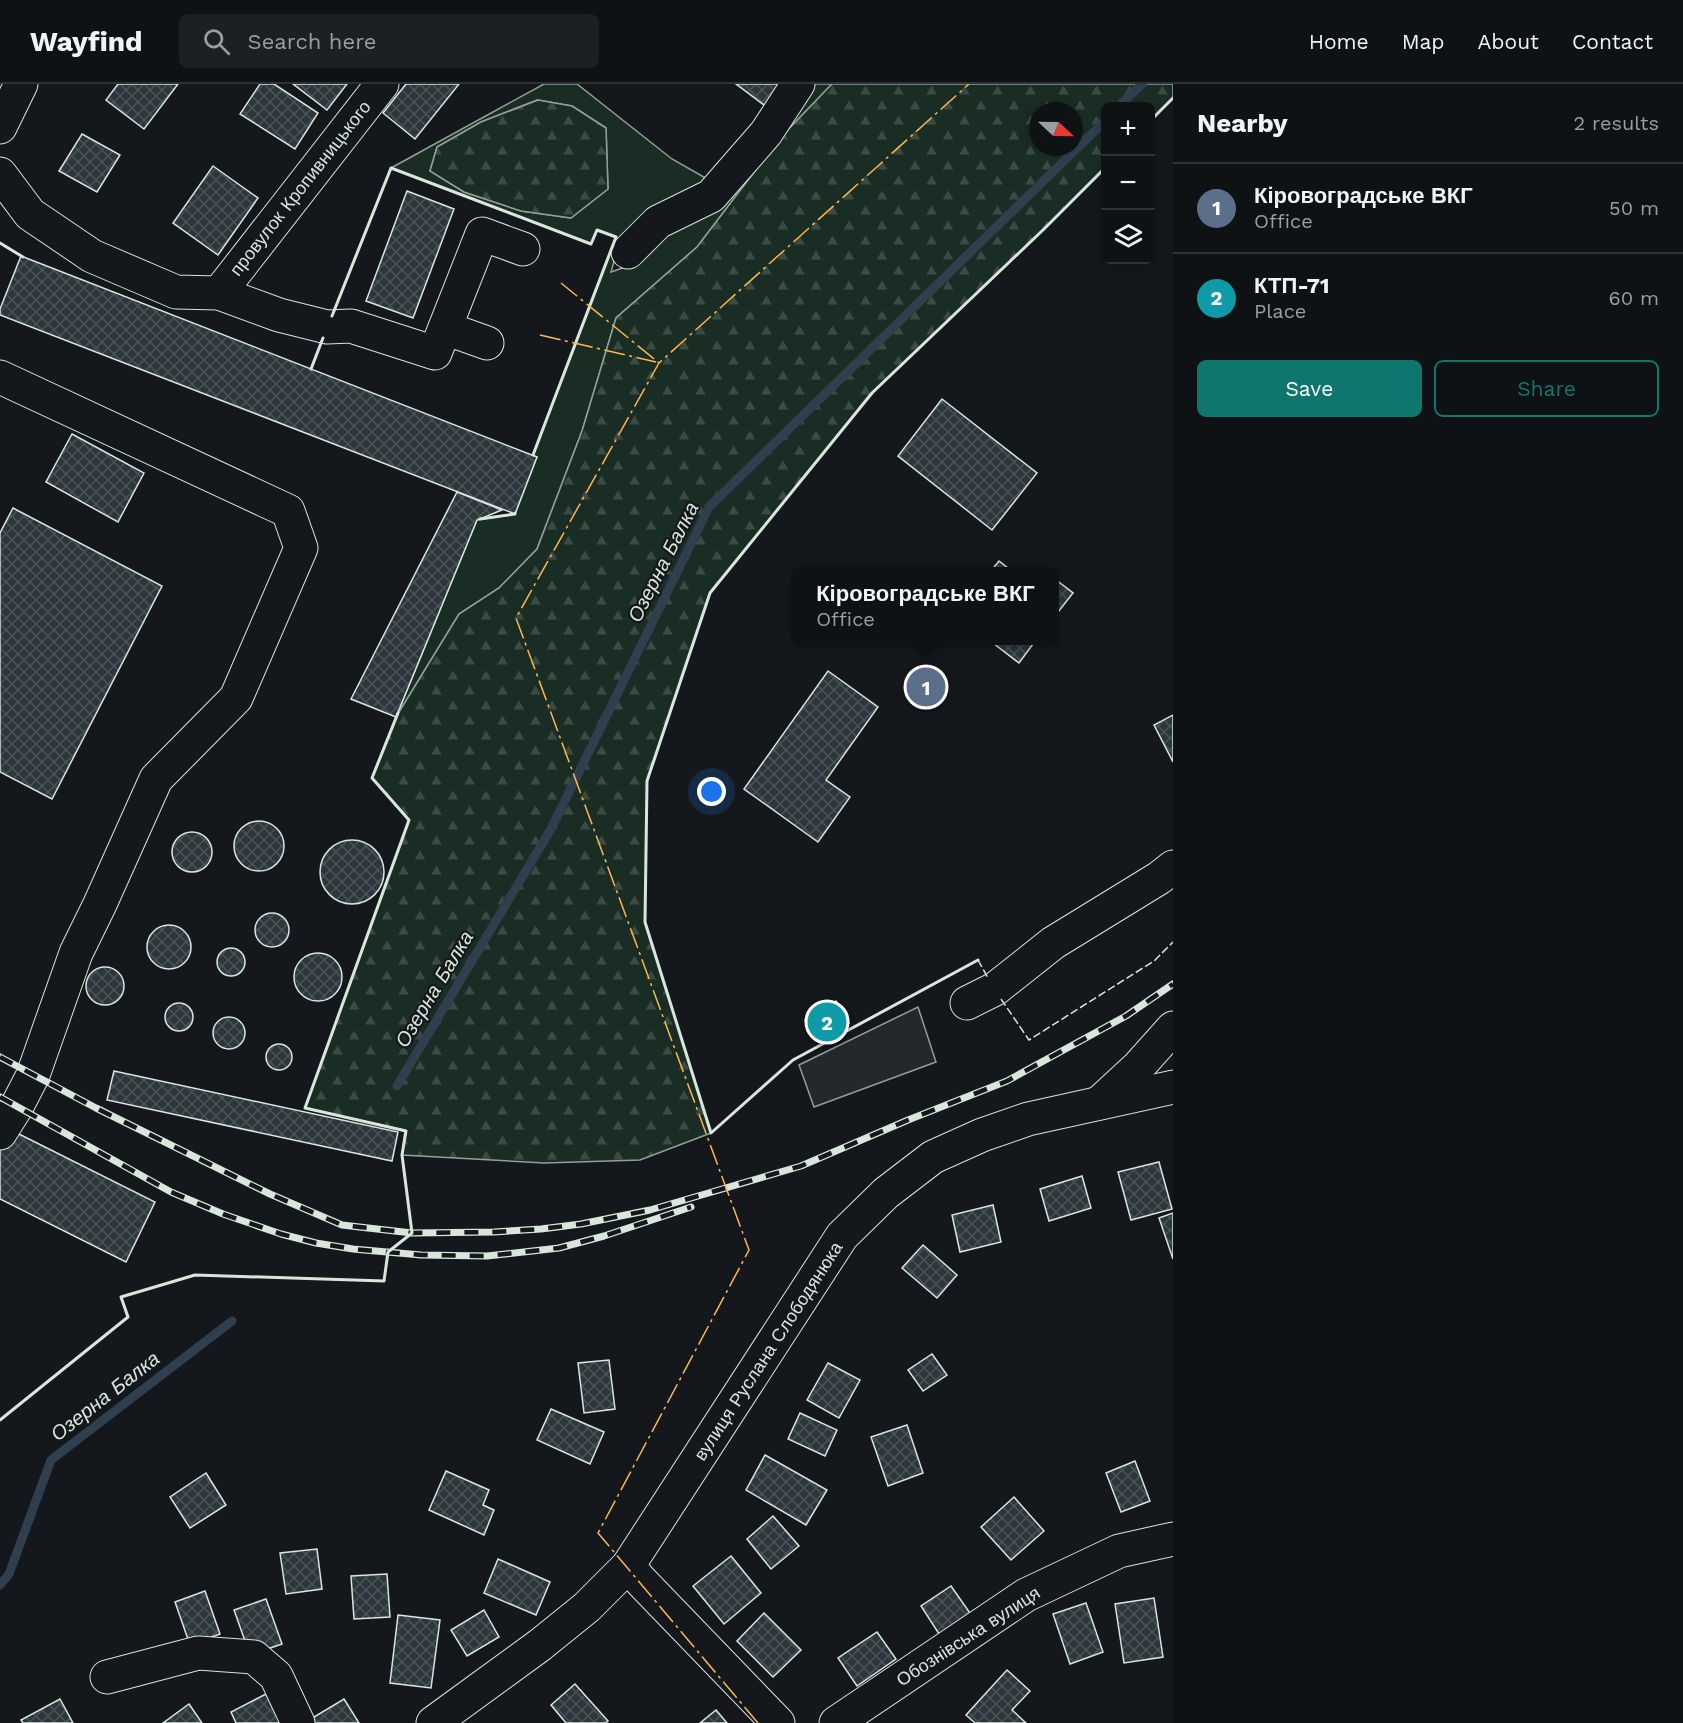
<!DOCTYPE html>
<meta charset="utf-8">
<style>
:root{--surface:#0f1215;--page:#1d2022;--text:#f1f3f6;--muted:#9b9ea0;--line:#2f3234;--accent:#0f766e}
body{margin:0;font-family:"Work Sans",sans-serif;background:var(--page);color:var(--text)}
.controls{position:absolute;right:18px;top:18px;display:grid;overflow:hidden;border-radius:9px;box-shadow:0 3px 9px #0003}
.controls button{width:54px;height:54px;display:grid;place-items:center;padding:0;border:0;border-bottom:2px solid var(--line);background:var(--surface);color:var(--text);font:30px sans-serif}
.compass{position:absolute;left:1029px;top:18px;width:54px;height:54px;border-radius:50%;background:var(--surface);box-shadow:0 3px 9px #0003;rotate:112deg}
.you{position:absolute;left:712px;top:708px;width:21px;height:21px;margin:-15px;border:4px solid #fff;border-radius:50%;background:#1a73e8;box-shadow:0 0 0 9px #1a73e833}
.badge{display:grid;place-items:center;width:39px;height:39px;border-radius:50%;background:var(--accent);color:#fff;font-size:20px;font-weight:700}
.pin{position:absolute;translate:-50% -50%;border:3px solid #fff;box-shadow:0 2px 6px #0006}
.popup{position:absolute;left:792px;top:483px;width:267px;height:78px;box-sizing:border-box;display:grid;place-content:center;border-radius:9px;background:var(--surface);filter:drop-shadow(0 2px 4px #0005);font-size:20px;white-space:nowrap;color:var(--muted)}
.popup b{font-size:22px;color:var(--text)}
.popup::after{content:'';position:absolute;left:50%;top:100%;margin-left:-12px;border:12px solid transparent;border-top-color:var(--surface)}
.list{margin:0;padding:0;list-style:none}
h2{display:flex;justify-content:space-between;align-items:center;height:78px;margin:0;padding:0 24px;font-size:26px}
h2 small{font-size:20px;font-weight:400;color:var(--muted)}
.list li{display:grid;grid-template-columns:39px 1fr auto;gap:18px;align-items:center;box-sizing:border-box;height:90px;padding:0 24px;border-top:2px solid var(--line)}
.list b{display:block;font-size:22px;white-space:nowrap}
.list p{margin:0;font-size:20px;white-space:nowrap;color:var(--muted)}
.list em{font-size:20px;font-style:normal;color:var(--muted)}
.actions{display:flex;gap:12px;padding:18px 24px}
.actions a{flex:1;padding:14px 0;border:2px solid var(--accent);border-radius:9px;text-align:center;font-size:21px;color:var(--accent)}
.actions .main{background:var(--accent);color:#fff}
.icon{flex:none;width:33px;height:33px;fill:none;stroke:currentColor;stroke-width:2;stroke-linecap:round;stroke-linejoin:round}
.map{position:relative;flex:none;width:1173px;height:1639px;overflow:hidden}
header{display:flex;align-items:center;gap:36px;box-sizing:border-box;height:84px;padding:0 30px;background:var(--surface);border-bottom:2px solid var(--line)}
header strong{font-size:28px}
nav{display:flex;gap:33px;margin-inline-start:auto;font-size:21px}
.search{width:420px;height:54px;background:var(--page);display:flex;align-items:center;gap:15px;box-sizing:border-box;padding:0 21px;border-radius:9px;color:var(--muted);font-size:22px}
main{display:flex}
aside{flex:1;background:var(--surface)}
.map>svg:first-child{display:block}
.grass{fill:#1a2d24;stroke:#939e99;stroke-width:1.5;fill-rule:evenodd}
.forest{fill:url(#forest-firs);stroke:#939e99;stroke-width:1.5;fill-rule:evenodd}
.parking{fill:#24282b;stroke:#939e99;stroke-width:1.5}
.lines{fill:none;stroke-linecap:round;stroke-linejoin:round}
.stream{stroke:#2f3f4d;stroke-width:9}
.building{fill:url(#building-cross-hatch);stroke:#d8e6dc;stroke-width:1.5}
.minor-casing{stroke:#d8e6dc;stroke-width:35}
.major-casing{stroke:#d8e6dc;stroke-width:35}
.minor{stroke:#14181c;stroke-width:33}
.major{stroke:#14181c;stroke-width:33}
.rail-casing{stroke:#d8e6dc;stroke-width:7}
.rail{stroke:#14181c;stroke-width:4.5;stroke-dasharray:14;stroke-linecap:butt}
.fence{stroke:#d8e6dc;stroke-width:1.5;stroke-dasharray:8 3;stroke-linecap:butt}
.wall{stroke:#d8e6dc;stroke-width:3}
.power{stroke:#ffb74d;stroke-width:1.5;stroke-dasharray:21 4.5 3 4.5;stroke-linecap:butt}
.labels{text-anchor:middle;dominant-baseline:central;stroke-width:4.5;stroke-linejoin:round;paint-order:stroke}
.street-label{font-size:18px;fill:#d8e6dc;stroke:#14181c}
.water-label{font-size:20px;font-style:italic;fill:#d8e6dc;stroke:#14181c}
</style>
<header>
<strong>Wayfind</strong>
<div class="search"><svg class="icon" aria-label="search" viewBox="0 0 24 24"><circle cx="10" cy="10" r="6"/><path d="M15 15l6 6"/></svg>Search here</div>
<nav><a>Home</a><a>Map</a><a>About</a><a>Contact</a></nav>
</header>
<main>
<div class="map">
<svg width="1173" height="1639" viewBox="0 0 1173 1639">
<defs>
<pattern id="forest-firs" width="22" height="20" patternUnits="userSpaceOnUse" patternTransform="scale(1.5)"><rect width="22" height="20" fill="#1a2d24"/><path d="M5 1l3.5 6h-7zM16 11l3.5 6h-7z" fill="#3b4b43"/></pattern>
<pattern id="building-cross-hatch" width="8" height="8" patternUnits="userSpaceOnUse" patternTransform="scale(1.5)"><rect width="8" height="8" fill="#2c363c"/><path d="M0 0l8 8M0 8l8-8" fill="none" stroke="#4a5358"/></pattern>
</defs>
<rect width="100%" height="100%" fill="#14181c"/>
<path class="grass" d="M544 0H577L672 75 716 100 648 129 618 163 611 188 642 177 669 148 715 127 767 57 804 0H832L781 53 697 163 616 234 582 347 537 465 499 504 459 530 396 633 477 436 515 430 537 373 533 371 616 153 597 146 591 160 391 84ZM537 16 572 22 606 44 608 105 571 134 521 127 464 108 430 87 437 63 481 38Z"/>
<g class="forest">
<path d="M832 0H1173V14L1151 37 1150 22H1106L1105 83 1044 145 872 309 710 509 647 697 645 838 711 1049 640 1076 544 1079 402 1071 405 1046 305 1024 409 737 372 694 396 633 459 530 499 504 537 465 582 347 616 234 697 163 781 53ZM1038 27H1074V63H1038Z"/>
<path d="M538 16 572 22 606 44 608 105 571 134 521 127 464 108 430 87 437 63 481 38Z"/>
</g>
<path class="parking" d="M918 923 936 978 814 1023 799 981Z"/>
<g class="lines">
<g class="stream">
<path d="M1119 22 1142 0"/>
<path d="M397 1002 551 745 709 423 1106 36"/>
<path d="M0 1501 9 1490 51 1376 232 1237"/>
</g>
</g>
<g class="building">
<path d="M118 0H178L144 45 106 16Z"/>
<path d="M260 0H274L318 29 295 65 240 30Z"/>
<path d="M293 0H347L327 26Z"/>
<path d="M406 0H459L415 55 383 29Z"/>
<path d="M736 0H785L768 24Z"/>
<path d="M82 50 120 71 97 108 59 87Z"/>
<path d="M213 82 258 114 218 171 173 139Z"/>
<path d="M407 107 454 125 413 234 366 217Z"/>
<path d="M21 172 537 373 515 430 0 231V225Z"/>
<path d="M942 315 1037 389 992 446 898 372Z"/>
<path d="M72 350 144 389 118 438 46 398Z"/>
<path d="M457 408 502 426 477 436 396 633 351 615Z"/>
<path d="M13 424 162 502 52 715 0 688V449Z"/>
<path d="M999 477 1013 488H990Z"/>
<path d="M1055 495 1073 509 1055 532Z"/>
<path d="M989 556H1036L1019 579Z"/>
<path d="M828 587 878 623 826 696 850 713 818 758 744 705Z"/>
<path d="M1173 631V678L1154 641Z"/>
<circle cx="259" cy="762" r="25"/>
<circle cx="192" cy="768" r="20"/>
<circle cx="352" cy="788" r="32"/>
<circle cx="272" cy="846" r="17"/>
<circle cx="169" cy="863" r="22"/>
<circle cx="231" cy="878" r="14"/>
<circle cx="318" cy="893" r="24"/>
<circle cx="105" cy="902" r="19"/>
<path d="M836 917 849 939 819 958 805 936Z"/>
<circle cx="179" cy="933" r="14"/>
<circle cx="229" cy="949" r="16"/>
<circle cx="279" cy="973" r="13"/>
<path d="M114 987 398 1048 392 1077 107 1016Z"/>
<path d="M9 1045 155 1118 126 1178 0 1115V1062Z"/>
<path d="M1159 1078 1172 1125 1131 1136 1118 1088Z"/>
<path d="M1082 1092 1091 1124 1049 1137 1040 1105Z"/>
<path d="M993 1121 1001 1158 960 1168 952 1131Z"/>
<path d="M1173 1129V1175L1159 1134Z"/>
<path d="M923 1161 957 1191 937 1214 902 1184Z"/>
<path d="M932 1270 947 1291 923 1307 908 1286Z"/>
<path d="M609 1276 615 1325 584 1329 578 1279Z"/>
<path d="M828 1279 860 1296 839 1334 807 1316Z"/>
<path d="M551 1325 604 1348 590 1380 537 1356Z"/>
<path d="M800 1329 837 1346 825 1372 788 1355Z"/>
<path d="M907 1341 923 1389 888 1402 871 1353Z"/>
<path d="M765 1371 827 1406 806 1441 746 1406Z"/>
<path d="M1135 1377 1150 1417 1121 1428 1106 1389Z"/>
<path d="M446 1387 489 1406 483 1421 494 1426 484 1451 429 1426Z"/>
<path d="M206 1389 226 1421 190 1444 170 1413Z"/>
<path d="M1014 1413 1044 1447 1011 1476 981 1443Z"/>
<path d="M773 1432 799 1462 771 1485 747 1455Z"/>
<path d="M317 1465 322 1505 286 1510 280 1469Z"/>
<path d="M731 1472 761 1509 724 1540 693 1502Z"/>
<path d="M498 1475 550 1498 536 1531 484 1509Z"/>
<path d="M387 1490 390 1533 354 1535 351 1492Z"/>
<path d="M951 1502 972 1532 941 1553 921 1522Z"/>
<path d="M205 1507 220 1550 190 1561 175 1518Z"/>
<path d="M1154 1514 1163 1573 1124 1579 1115 1520Z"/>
<path d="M266 1515 282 1560 250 1571 234 1526Z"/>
<path d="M1086 1519 1103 1568 1070 1580 1053 1530Z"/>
<path d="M484 1526 499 1553 467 1572 451 1546Z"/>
<path d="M764 1529 801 1566 773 1593 737 1557Z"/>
<path d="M398 1531 440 1536 431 1604 390 1599Z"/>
<path d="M877 1548 896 1575 857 1602 838 1574Z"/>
<path d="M1007 1586 1030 1607 1012 1626 1026 1639H975L966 1631Z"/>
<path d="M575 1600 608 1637 606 1639H566L551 1621Z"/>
<path d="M266 1610 281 1639H236L231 1628Z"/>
<path d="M60 1615 73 1639H23L21 1636Z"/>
<path d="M344 1615 359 1639H311L309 1636Z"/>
<path d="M189 1620 202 1639H163Z"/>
<path d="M716 1626 727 1639H700Z"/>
</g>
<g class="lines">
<g class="minor-casing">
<g id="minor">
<path d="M0 43 21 0"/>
<path d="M0 90 30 130 92 172 176 208 219 209 279 231 327 243 351 242 435 269 482 150 523 165"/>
<path d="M628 168 658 138 711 112 766 49 798 0"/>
<path d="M219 209 382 0"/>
<path d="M445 244 487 259"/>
<path d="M0 293 288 427 301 464 236 614 156 695 100 820 76 869 33 991 17 1022 0 1049"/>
<path d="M967 919 995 905 1053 859 1159 794 1173 783"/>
<path d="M1099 1019 1139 982 1173 944"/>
<path d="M628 1482 641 1497 778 1639"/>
<path d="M107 1593 198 1569 254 1573 276 1592 298 1639"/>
<path d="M836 1639 1026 1511 1119 1467 1173 1455"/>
</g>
</g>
<g class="major-casing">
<path id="major" d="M433 1639 540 1561 587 1523 628 1482 842 1152 886 1109 933 1073 982 1051 1028 1035 1173 1003"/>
</g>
<use href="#minor" class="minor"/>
<use href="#major" class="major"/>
<g class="rail-casing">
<g id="rail">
<path d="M0 973 96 1024 270 1110 342 1141 412 1149 494 1148 541 1145 581 1140 650 1126 801 1082 908 1036 1007 997 1126 932 1173 900"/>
<path d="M0 1013 171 1108 223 1130 281 1150 316 1159 353 1165 421 1171 487 1172 559 1164 604 1152 691 1123"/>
</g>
</g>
<use href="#rail" class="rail"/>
<g class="fence">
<path d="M978 876 988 894"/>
<path d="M1001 915 1029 956 1154 877 1173 858"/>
</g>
<g class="wall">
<path d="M1150 37 1173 14"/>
<path d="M0 159 23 173"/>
<path d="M332 232 391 84 591 160 597 146 616 153 533 371"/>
<path d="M311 285 323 254"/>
<path d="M480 435 515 430V429"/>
<path d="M978 876 793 976 711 1049 645 838 647 697 710 509 872 309 1044 145 1106 83"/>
<path d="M0 1336 128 1233 121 1213 195 1191 384 1197 388 1168 412 1149 402 1071 406 1047 305 1024 409 736 372 694 398 629"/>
</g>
<g class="power">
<path d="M561 199 659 279"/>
<path d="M540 251 656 278"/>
<path d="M758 1639 598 1449 749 1166 516 534 659 279 969 0"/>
</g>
</g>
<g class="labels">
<g class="street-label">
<text transform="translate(300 104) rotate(-52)">провулок Кропивницького</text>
<text transform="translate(768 1267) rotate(-57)">вулиця Руслана Слободянюка</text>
<text transform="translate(968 1552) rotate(-33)">Обознівська вулиця</text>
</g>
<g class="water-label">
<text transform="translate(663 478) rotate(-63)">Озерна Балка</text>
<text transform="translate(434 905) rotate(-59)">Озерна Балка</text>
<text transform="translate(105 1312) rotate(-38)">Озерна Балка</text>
</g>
</g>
</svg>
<div class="controls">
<button>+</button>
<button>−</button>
<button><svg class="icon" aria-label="layers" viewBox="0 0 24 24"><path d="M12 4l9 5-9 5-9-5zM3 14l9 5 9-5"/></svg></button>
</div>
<svg class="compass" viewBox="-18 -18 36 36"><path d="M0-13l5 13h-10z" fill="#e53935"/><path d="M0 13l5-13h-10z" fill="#9b9ea0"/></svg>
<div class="you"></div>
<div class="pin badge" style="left:926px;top:603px;background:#5c6f8a">1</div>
<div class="popup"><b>Кіровоградське ВКГ</b>Office</div>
<div class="pin badge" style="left:827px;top:938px;background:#0f9aa8">2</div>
</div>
<aside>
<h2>Nearby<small>2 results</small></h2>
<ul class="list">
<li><span class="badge" style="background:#5c6f8a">1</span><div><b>Кіровоградське ВКГ</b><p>Office</p></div><em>50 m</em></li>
<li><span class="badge" style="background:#0f9aa8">2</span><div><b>КТП-71</b><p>Place</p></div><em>60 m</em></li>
</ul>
<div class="actions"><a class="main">Save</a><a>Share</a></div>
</aside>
</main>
